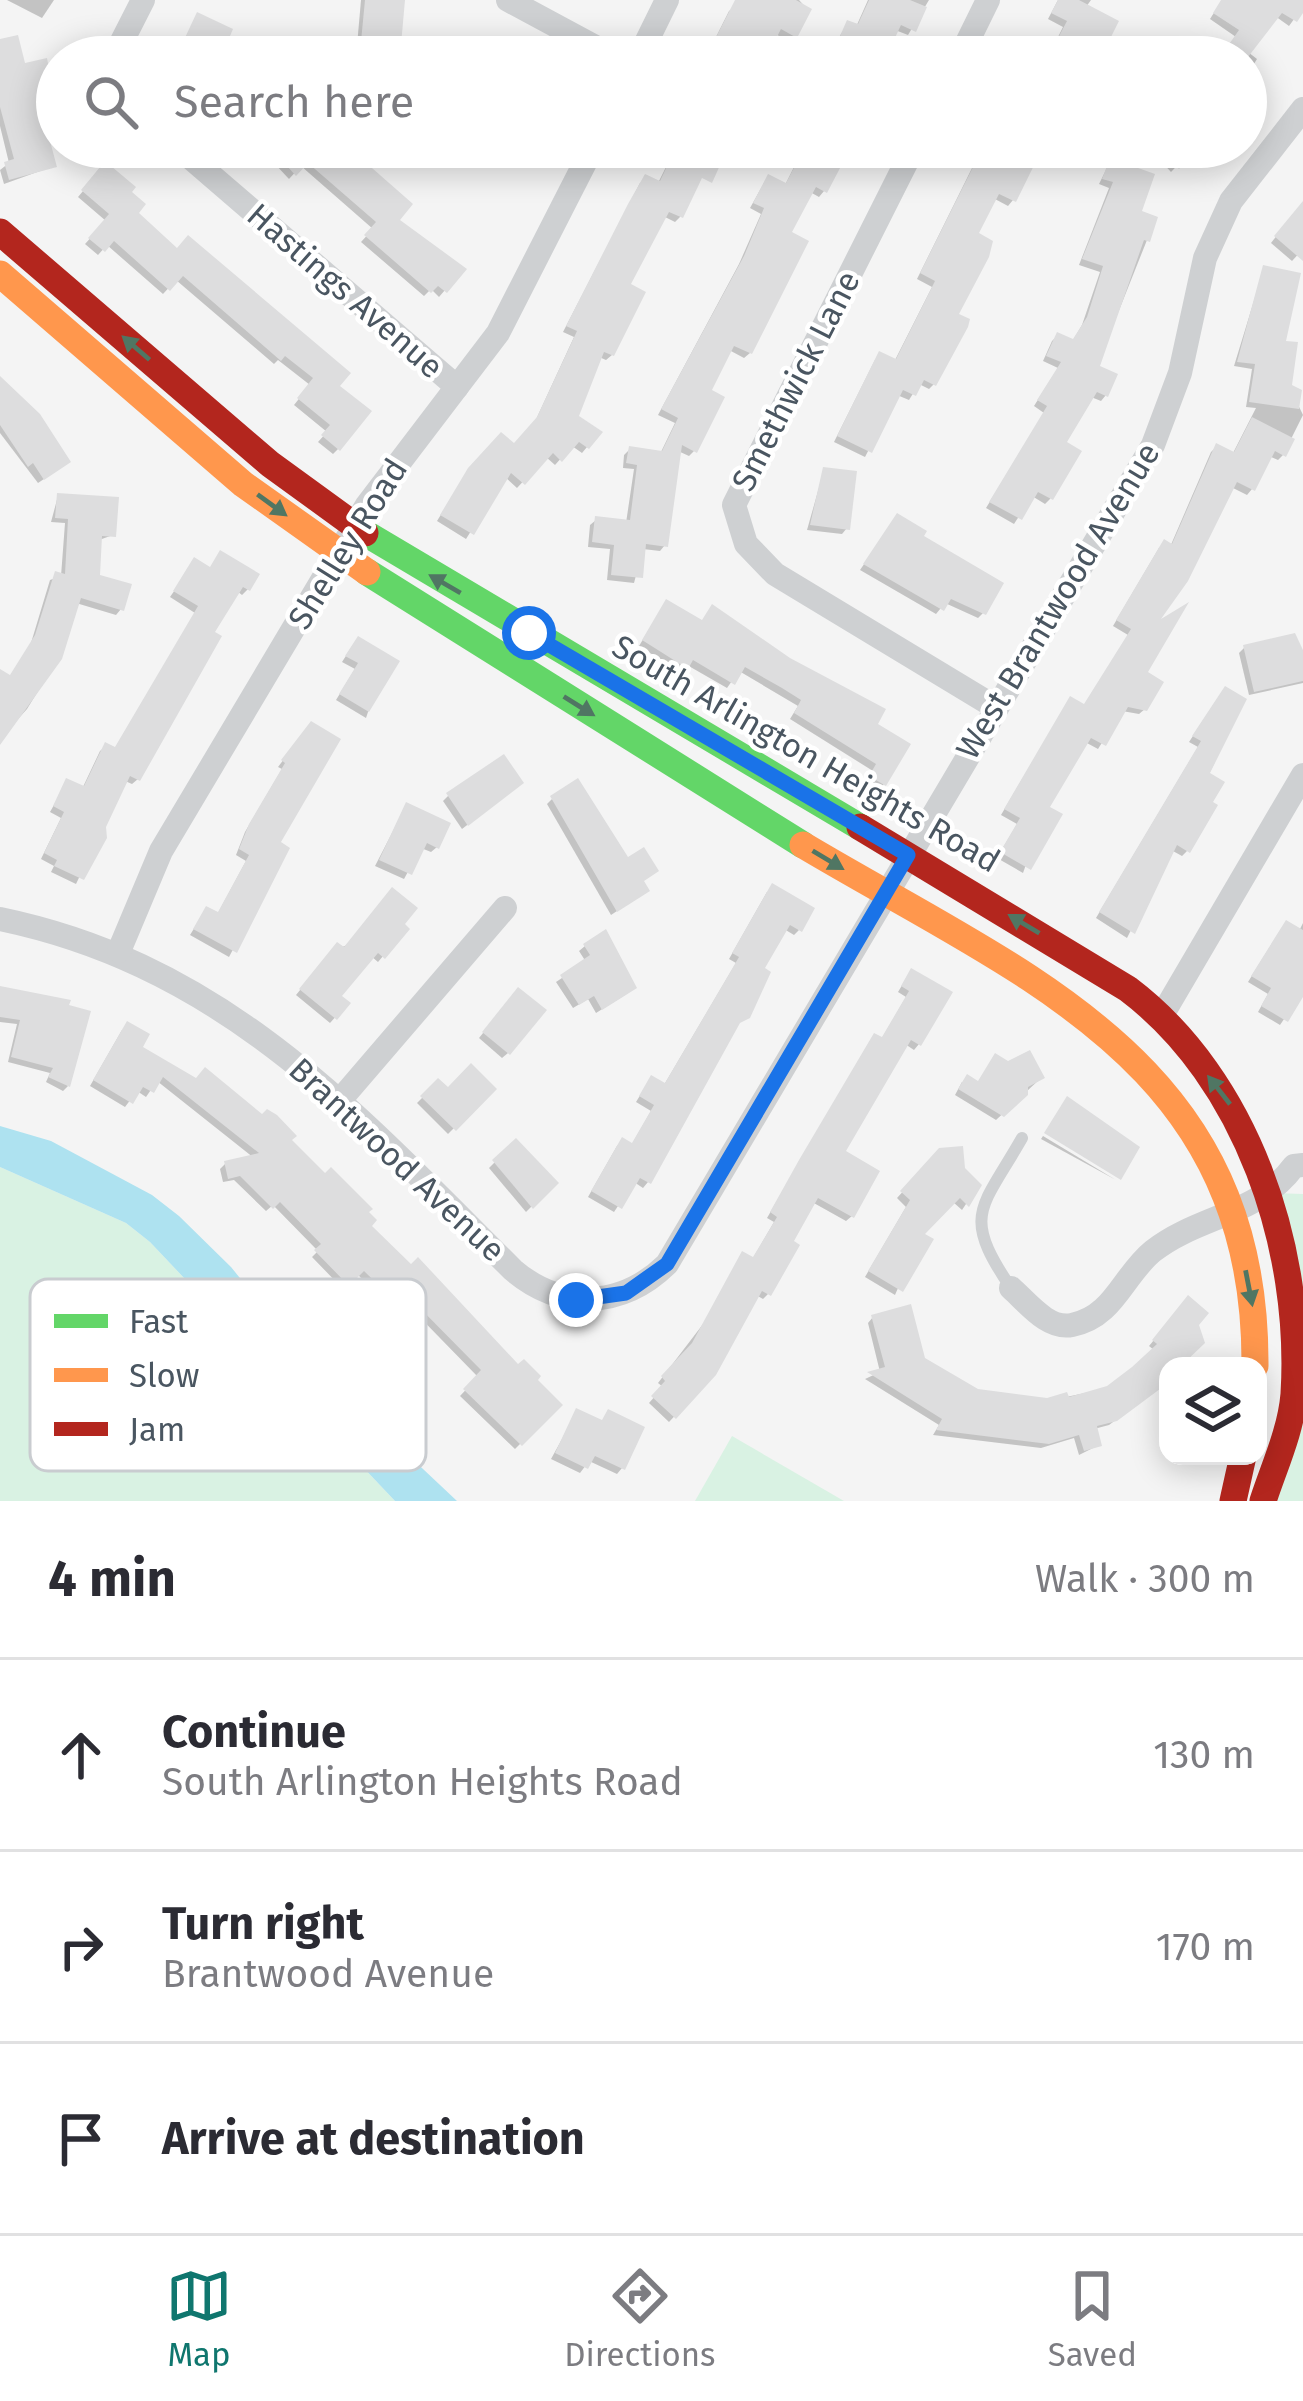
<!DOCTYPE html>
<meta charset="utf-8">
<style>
:root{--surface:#fff;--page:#f2f2f3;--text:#2b2b33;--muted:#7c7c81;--line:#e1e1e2;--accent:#0f766e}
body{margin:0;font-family:"Fira Sans",sans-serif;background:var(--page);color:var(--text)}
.controls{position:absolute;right:36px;bottom:36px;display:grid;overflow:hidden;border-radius:24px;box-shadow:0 6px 30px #0003}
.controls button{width:108px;height:108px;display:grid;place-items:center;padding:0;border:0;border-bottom:3px solid var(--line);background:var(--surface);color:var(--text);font:60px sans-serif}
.stop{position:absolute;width:36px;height:36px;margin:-27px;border:9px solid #1a73e8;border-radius:50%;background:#fff}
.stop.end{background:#1a73e8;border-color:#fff;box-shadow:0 3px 12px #0008}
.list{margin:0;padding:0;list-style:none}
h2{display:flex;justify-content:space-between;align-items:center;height:156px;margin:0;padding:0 48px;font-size:51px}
h2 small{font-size:39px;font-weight:400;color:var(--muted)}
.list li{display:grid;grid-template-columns:78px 1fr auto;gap:36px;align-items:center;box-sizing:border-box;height:192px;padding:0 48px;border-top:3px solid var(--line)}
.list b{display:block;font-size:45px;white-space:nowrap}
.list p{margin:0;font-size:39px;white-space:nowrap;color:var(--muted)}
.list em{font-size:39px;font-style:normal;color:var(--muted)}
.icon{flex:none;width:66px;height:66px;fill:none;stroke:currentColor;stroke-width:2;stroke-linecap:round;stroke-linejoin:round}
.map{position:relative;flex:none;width:1303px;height:1501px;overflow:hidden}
.search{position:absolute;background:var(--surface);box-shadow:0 6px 30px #0003;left:36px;right:36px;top:36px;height:132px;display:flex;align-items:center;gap:30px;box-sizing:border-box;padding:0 42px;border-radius:66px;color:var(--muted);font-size:45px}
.sheet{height:732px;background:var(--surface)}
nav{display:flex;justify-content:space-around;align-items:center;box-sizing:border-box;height:168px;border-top:3px solid var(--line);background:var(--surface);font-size:33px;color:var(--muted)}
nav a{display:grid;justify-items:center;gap:6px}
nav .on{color:var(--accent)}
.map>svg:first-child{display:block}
.green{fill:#d9f2e3}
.water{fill:#aee2f0}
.shadow{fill:#0003}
.building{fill:#ddddde}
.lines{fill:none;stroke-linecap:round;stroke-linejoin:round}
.lane{stroke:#ced0d2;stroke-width:12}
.street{stroke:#ced0d2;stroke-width:24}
.fast{stroke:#63d668;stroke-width:27}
.slow{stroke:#ff974d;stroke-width:27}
.jam{stroke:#b3261e;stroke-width:27}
.oneway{fill:#507663}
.route{stroke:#1a73e8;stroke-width:15}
.labels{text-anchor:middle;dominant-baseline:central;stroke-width:9;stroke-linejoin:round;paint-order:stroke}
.street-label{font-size:33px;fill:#4a5661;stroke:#fff}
.key{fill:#fff;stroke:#c9ccd0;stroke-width:3}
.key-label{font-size:33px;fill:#4a5661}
</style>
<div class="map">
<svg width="1303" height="1501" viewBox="0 0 1303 1501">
<rect width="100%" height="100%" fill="#f4f4f4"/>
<g class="green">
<path d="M0 1167 126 1223 150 1242 395 1501H0Z"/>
<path d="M1274 1193 1303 1194V1501H1267L1294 1399Z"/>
<path d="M732 1436 844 1501H695Z"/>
</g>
<path class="water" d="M0 1126 51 1141 152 1195 179 1216 231 1267 303 1356 457 1501H395L150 1242 126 1223 0 1167Z"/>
<g class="shadow">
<path d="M7 0H54L42 18Z"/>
<path d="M361 0H401L394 57H356Z"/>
<path d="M747 0H799L808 10 795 36 789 41 775 34 762 57H706L729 11Z"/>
<path d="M868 0H929L908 35 895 30 883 57H855L857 51 836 42 848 23 856 27Z"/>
<path d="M1058 0H1091L1086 7 1097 57H1048L1063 27 1048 19Z"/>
<path d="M1222 0H1303V7L1289 26 1275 16 1248 52 1257 59 1246 77V57H1222L1236 37 1210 19Z"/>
<path d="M0 43 57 119 45 132 54 166 4 184 0 170 9 163 0 126Z"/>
<path d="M259 147H371L360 162 395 221 463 269 439 297 431 289 424 296 361 242 373 229 301 166 289 179Z"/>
<path d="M676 147H700L682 182 680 217 675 222 663 216 627 286 612 355 606 360 599 357 576 417 587 447 582 453 572 446 555 465 546 457 517 488 505 477 466 539 437 521 464 477 514 447 533 426 574 337 563 332 640 183H658Z"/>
<path d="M804 147H847L824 191 819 197 810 192 788 233 750 353 744 358 729 350 708 391 694 451 689 456 678 451 665 545 660 551 643 549 634 583 607 580 610 549 588 547 590 525 596 520 626 523 634 469 623 468 624 455 630 449 660 454 675 423 658 415 739 264 761 214 750 208 764 183 785 185Z"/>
<path d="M998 147H1037L1013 200 1008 206 993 198 975 235 934 384 929 389 919 384 909 400 897 395 865 457 834 442 875 360 880 355 894 362 932 287 917 279 973 166 979 161 990 166Z"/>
<path d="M1148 147H1195L1171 172Z"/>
<path d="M1110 162 1147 240 1096 368 1106 395 1101 401 1091 397 1063 443 1077 452 1050 499 1045 504 1032 496 1014 524 986 508 1044 413 1034 406 1058 368 1043 361 1052 341 1057 336 1072 342 1082 325 1100 272 1079 265 1109 188 1099 184Z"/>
<path d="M105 165 128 192 135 213 336 386 338 449 333 454 318 442 327 432 294 405 310 385 278 360 274 364 176 280 163 294 107 245 98 255 85 244 106 221 78 197Z"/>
<path d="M1303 202V249L1292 261 1271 243Z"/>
<path d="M1264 268 1278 363 1303 415 1283 455 1278 460 1269 456 1252 489 1247 495 1231 487 1150 629 1145 709 1139 714 1122 711 1098 749 1085 742 1046 808 1023 873 997 858 1017 824 1001 815 1066 705 1084 707 1128 635 1113 626 1159 548 1170 547 1211 452 1216 447 1232 455 1256 408 1246 407 1252 369 1234 366Z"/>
<path d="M0 381 62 467 38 483 0 433Z"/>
<path d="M824 470 847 528 842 534 807 530Z"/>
<path d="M58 496 113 535 99 540 97 577 121 609 116 615 76 603 59 657 27 709 0 739V673L9 678 31 643 50 580 61 576 65 523 51 522Z"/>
<path d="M893 522 920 537 983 613 978 618 945 603 936 614 860 570Z"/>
<path d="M195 561 248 589 242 595 237 591 211 633 138 779 132 784 125 781 76 884 51 872 54 866 41 859 61 818 50 812 67 782 82 789 100 751 106 746 114 750 195 613 170 597Z"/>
<path d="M662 608 873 725 884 784 879 789 866 782 873 771 790 719 798 706 739 671 727 688 687 665 680 672 639 646Z"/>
<path d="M353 645 371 703 366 718 336 700 355 669 342 662Z"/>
<path d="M1245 647 1303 653V683L1249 695 1239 653Z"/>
<path d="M1220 695 1187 851 1182 856 1171 850 1127 938 1096 918 1198 747 1189 742Z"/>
<path d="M306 730 277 843 286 849 229 957 190 935 206 909 217 915 246 861 236 855 245 832 282 769 278 767Z"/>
<path d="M515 788 462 829 443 801 448 796Z"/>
<path d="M552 799 641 895 611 915 547 804Z"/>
<path d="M406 806 437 847 431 852 421 848 404 879 375 866Z"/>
<path d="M767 892 799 930 794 935 784 929 648 1182 643 1188 634 1182 614 1212 588 1197 617 1146 622 1141 631 1146 651 1111 636 1102 647 1084 664 1085 736 963 729 959Z"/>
<path d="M1303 923V991L1280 1025 1258 1012 1268 994 1248 982 1281 929 1299 931Z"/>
<path d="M401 924 406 929 378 962 371 956 338 997 347 1004 330 1023 296 995 332 951Z"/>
<path d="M585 946 628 993 596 1013 588 999 573 1008 556 982 586 962 579 951Z"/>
<path d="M907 977 919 1044 914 1050 905 1044 842 1152 852 1216 846 1221 812 1202 768 1294 763 1299 756 1295 714 1374 669 1422 649 1403 663 1387 658 1383 752 1260 774 1222 767 1218 870 1041 881 1040 906 997 898 992Z"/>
<path d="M0 989 68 1086 63 1091 46 1082 50 1073 8 1062 17 1024 0 1022Z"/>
<path d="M513 996 508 1053 502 1058 479 1038Z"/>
<path d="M122 1030 139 1048 288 1140 367 1226 559 1405 515 1449 460 1396 478 1377 401 1298 392 1308 357 1274 342 1288 312 1257 318 1251 273 1205 266 1211 234 1180 223 1182 220 1169 225 1164 254 1158 157 1081 146 1097 137 1091 125 1107 90 1086Z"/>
<path d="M1041 1078 996 1120 955 1095 962 1082Z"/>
<path d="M438 1082 448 1091 493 1089 448 1134 417 1103Z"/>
<path d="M1043 1136 1116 1180 1041 1139Z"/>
<path d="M515 1142 555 1183 526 1212 489 1168Z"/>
<path d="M940 1151 978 1186 962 1210 953 1202 921 1235 895 1295 865 1277 906 1207 897 1198Z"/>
<path d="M1184 1304 1202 1343 1181 1366H1168L1163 1385 1109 1425 1094 1429 1099 1445 1079 1455 1074 1438 1041 1448 933 1435 939 1425 865 1379 880 1372 868 1323 873 1317 922 1360 977 1392 1047 1401 1109 1388 1154 1350 1149 1346Z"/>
<path d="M577 1412 601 1423 608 1413 622 1468 617 1474 589 1461 580 1473 551 1459Z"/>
</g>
<g class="building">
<path d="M365 0H405L400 56 360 52Z"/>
<path d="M735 0H796L812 9 797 38 781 29 767 56 755 49 751 57H706Z"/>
<path d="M869 0H910L927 7 916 32 901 25 886 57H855L861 46 840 36 847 20 858 24Z"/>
<path d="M1058 0H1079L1119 21 1101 57H1048L1067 21 1051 13Z"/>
<path d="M1221 0H1303V13L1297 22 1282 13 1248 57H1220L1239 30 1213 13Z"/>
<path d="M197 12 233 29 221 57H176Z"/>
<path d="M18 35 25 63 47 58 57 110V127L47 130 57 167 9 180 4 162 14 159 0 107V39Z"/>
<path d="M270 147H375L364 161 413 204 400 220 467 269 447 293 438 286 431 293 364 235 376 222 308 163 296 176Z"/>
<path d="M676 147 721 163 712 183 702 178 683 218 669 212 631 284 646 292 614 356 604 352 579 416 603 432 589 449 579 442 562 462 553 453 525 485 511 473 474 535 440 515 468 468 501 432 514 443 537 417 577 331 566 326 628 204 645 174 660 181Z"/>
<path d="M805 147H851L827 193 816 187 792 232 809 241 752 354 734 346 712 390 725 397 697 453 682 445 668 547 646 544 643 578 611 575 614 545 592 542 595 516 630 520 637 465 626 463 629 446 662 451 678 418 661 409 744 256 764 208 753 203 768 174 786 183Z"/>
<path d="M1000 147H1043L1016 202 999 194 979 233 993 241 989 257 959 314 970 319 968 327 936 386 924 380 916 396 903 390 872 453 837 436 879 351 896 359 935 281 920 273 978 157 992 164Z"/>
<path d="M1154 147H1199L1179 169Z"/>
<path d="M1110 158 1155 174 1142 211 1158 217 1150 242 1144 240 1100 366 1118 374 1108 397 1097 392 1067 442 1082 451 1053 500 1038 492 1022 520 989 502 1047 406 1037 400 1061 362 1046 356 1057 332 1073 339 1087 317 1103 266 1082 259 1113 182 1102 179Z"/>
<path d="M105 161 136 187 132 192 146 204 139 213 177 248 188 235 351 373 340 386 372 411 340 451 321 435 330 425 297 398 313 378 285 356 281 361 183 276 170 291 114 241 105 252 88 238 109 214 81 190Z"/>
<path d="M1303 201V261L1274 236Z"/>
<path d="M1263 265 1301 273 1286 341 1298 342 1292 385 1302 390 1299 409 1249 402 1255 364 1237 362Z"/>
<path d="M0 376 40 414 71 462 44 480 33 463 28 467 0 425Z"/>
<path d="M1252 417 1295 439 1286 457 1275 451 1255 491 1237 482 1188 581 1161 619 1189 602 1148 672 1164 682 1147 711 1128 707 1106 746 1091 738 1050 807 1063 814 1031 870 1000 852 1020 818 1004 809 1070 696 1084 704 1131 629 1116 620 1164 539 1172 544 1216 443 1234 452Z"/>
<path d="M823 467 857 471 850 530 810 525Z"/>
<path d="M57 493 119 497 116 537 102 536 100 575 132 584 124 611 81 598 62 659 0 745V669L10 675 35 635 55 571 65 574 68 519 55 518Z"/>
<path d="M897 513 927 531 924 536 1004 583 986 615 951 599 944 611 863 564Z"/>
<path d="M220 550 260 574 250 591 243 587 215 632 222 636 140 781 130 776 106 827 107 838 84 880 54 866 57 860 44 853 64 812 53 806 66 778 84 786 105 742 115 747 198 606 173 591 194 557 210 567Z"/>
<path d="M666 599 702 620 712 604 790 658 886 709 878 724 911 744 886 786 869 776 876 764 794 713 801 700 782 688 745 667 735 685 693 660 688 669 642 640Z"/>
<path d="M1295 633 1303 650V681L1254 692 1243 645Z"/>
<path d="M358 636 400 661 369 712 339 694 358 663 345 656Z"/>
<path d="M1225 686 1247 699 1210 773 1225 782 1213 802 1218 805 1190 853 1177 845 1135 934 1099 912 1201 741 1192 736Z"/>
<path d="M311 721 341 739 281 842 290 848 237 953 193 929 206 906 218 912 249 855 239 849 249 824 285 763 281 760Z"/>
<path d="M504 754 524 783 468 826 446 793Z"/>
<path d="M578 778 628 857 644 847 659 871 644 881 650 891 617 912 550 796Z"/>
<path d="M406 802 451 823 439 849 427 843 412 875 379 860Z"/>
<path d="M772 883 815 908 802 932 790 925 765 968 771 972 750 1018 740 1023 651 1184 640 1178 622 1209 591 1191 622 1137 632 1143 654 1105 639 1096 651 1075 665 1083 739 957 732 953Z"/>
<path d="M392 887 418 908 405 924 410 929 385 959 378 953 342 996 351 1003 337 1020 299 989 337 942 344 947Z"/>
<path d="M1286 920 1303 930V997L1288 1022 1261 1006 1271 988 1251 976Z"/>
<path d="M606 929 637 988 602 1010 594 996 579 1005 560 975 590 955 583 944Z"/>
<path d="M911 968 953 992 921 1046 911 1040 846 1151 880 1171 854 1218 818 1198 794 1241 800 1245 771 1296 762 1291 716 1375 676 1419 651 1396 665 1381 661 1376 692 1343 742 1251 753 1257 777 1217 770 1212 799 1160 874 1033 882 1037 909 991 901 986Z"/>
<path d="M0 986 71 1000 69 1005 91 1011 70 1087 48 1077 53 1068 11 1057 20 1020 0 1017Z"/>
<path d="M518 987 547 1010 510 1055 482 1032Z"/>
<path d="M127 1021 150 1034 143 1047 196 1078 205 1067 262 1114 267 1109 277 1115 297 1136 292 1140 325 1173 331 1167 373 1209 369 1212 377 1220 372 1226 411 1264 418 1257 518 1364 524 1359 541 1376 538 1380 563 1405 522 1446 463 1389 481 1370 408 1296 399 1305 364 1271 349 1286 314 1250 321 1244 280 1202 273 1209 240 1176 228 1179 224 1161 259 1153 163 1077 154 1093 143 1087 133 1104 93 1080Z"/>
<path d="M1030 1050 1045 1078 1028 1087V1095L1004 1117 958 1089 967 1074 978 1081 995 1053 1008 1061Z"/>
<path d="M471 1063 497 1089 456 1131 420 1096 438 1078 448 1087Z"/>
<path d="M1067 1096 1140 1147 1121 1180 1044 1133Z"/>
<path d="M516 1138 559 1183 533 1209 492 1160Z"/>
<path d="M963 1146 965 1168 982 1185 969 1207 960 1198 925 1234 934 1239 903 1292 868 1271 910 1200 900 1191 939 1148Z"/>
<path d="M1188 1295 1209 1313 1199 1325 1205 1343 1181 1366H1168V1383L1117 1421 1097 1426 1102 1446 1084 1451 1079 1435 1049 1444 936 1430 942 1419 867 1372 885 1367 871 1315 911 1304 925 1358 978 1389 1047 1398 1067 1392 1069 1397 1107 1386 1132 1367 1157 1344 1152 1340Z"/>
<path d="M576 1408 602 1420 608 1409 645 1427 625 1470 595 1456 588 1469 555 1453Z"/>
</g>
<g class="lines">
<path class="lane" d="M1011 1288C961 1214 981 1210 1022 1138"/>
<g class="street">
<path d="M508 0 614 57"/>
<path d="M114 57 143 0"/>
<path d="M639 57 667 0"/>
<path d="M960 57 988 0"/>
<path d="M178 147 457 387"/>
<path d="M914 147 734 505 746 544 775 574 995 707"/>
<path d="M0 919C226 966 357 1115 513 1270 561 1311 622 1308 667 1264L1153 445 1180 373 1205 258 1231 201 1303 109"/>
<path d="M119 951 161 851 367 505 498 333 593 147"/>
<path d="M1161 1017 1303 775"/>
<path d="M341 1099 505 908"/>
<path d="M1011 1288C1028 1303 1048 1330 1072 1325 1114 1317 1123 1275 1153 1251 1199 1215 1257 1216 1294 1166L1303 1165"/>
</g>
<g class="fast">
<path d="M365 533 860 827"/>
<path d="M367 572 803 845"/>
</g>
<g class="slow">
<path d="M0 274 243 484 367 572"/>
<path d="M803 845C1026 978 1257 1062 1255 1366"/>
</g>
<g class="jam">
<path d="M0 232 270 464 365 533"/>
<path d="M860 827 1128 989C1247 1079 1303 1248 1294 1394 1291 1431 1274 1467 1263 1501"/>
<path d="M1233 1501 1243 1456"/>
</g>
</g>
<defs><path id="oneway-solid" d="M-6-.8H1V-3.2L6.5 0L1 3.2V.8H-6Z" transform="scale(3)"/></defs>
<g class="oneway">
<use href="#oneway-solid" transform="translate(136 348) rotate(-139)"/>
<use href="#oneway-solid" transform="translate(272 505) rotate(36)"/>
<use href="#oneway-solid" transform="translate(445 584) rotate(-150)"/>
<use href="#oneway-solid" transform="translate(579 706) rotate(32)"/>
<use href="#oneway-solid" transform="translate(828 860) rotate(31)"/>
<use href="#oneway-solid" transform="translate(1024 924) rotate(-149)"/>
<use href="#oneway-solid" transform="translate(1219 1090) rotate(-128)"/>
<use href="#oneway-solid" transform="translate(1249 1288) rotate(79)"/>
</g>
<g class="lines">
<path class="route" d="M529 633 908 855 667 1264 626 1293 576 1300"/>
</g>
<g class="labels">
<g class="street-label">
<text transform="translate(345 291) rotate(41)">Hastings Avenue</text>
<text transform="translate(796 381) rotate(-63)">Smethwick Lane</text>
<text transform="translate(348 544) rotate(-58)">Shelley Road</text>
<text transform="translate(1058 601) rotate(-59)">West Brantwood Avenue</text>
<text transform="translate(806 754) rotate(30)">South Arlington Heights Road</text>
<text transform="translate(397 1160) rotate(43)">Brantwood Avenue</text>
</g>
</g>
<rect x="30" y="1279" width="396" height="192" rx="18" class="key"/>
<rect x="54" y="1314" width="54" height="14" fill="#63d668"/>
<rect x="54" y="1368" width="54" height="14" fill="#ff974d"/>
<rect x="54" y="1422" width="54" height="14" fill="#b3261e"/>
<g class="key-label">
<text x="129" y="1333">Fast</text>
<text x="129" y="1387">Slow</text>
<text x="129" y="1441">Jam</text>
</g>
</svg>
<div class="controls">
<button><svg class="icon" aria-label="layers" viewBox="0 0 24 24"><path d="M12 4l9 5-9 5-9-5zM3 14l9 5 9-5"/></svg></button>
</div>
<div class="stop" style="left:529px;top:633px"></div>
<div class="stop end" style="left:576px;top:1300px"></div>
<div class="search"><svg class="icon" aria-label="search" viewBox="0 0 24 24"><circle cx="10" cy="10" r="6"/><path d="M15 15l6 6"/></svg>Search here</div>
</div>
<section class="sheet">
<h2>4 min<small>Walk · 300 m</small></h2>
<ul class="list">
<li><svg class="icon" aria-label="ahead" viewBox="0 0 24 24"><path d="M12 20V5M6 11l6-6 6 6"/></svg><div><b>Continue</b><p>South Arlington Heights Road</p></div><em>130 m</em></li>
<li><svg class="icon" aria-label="right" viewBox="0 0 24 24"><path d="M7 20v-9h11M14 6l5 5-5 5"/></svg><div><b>Turn right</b><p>Brantwood Avenue</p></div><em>170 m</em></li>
<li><svg class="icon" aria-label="arrive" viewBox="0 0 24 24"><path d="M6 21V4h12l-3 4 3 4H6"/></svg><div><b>Arrive at destination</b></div></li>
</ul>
</section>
<nav>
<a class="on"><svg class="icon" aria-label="map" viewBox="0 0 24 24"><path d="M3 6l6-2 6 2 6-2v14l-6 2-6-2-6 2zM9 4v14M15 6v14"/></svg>Map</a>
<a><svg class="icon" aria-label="directions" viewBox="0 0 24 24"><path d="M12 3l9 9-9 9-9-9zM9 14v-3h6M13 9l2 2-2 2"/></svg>Directions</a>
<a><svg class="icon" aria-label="saved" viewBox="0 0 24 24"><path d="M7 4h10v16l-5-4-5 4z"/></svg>Saved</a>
</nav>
